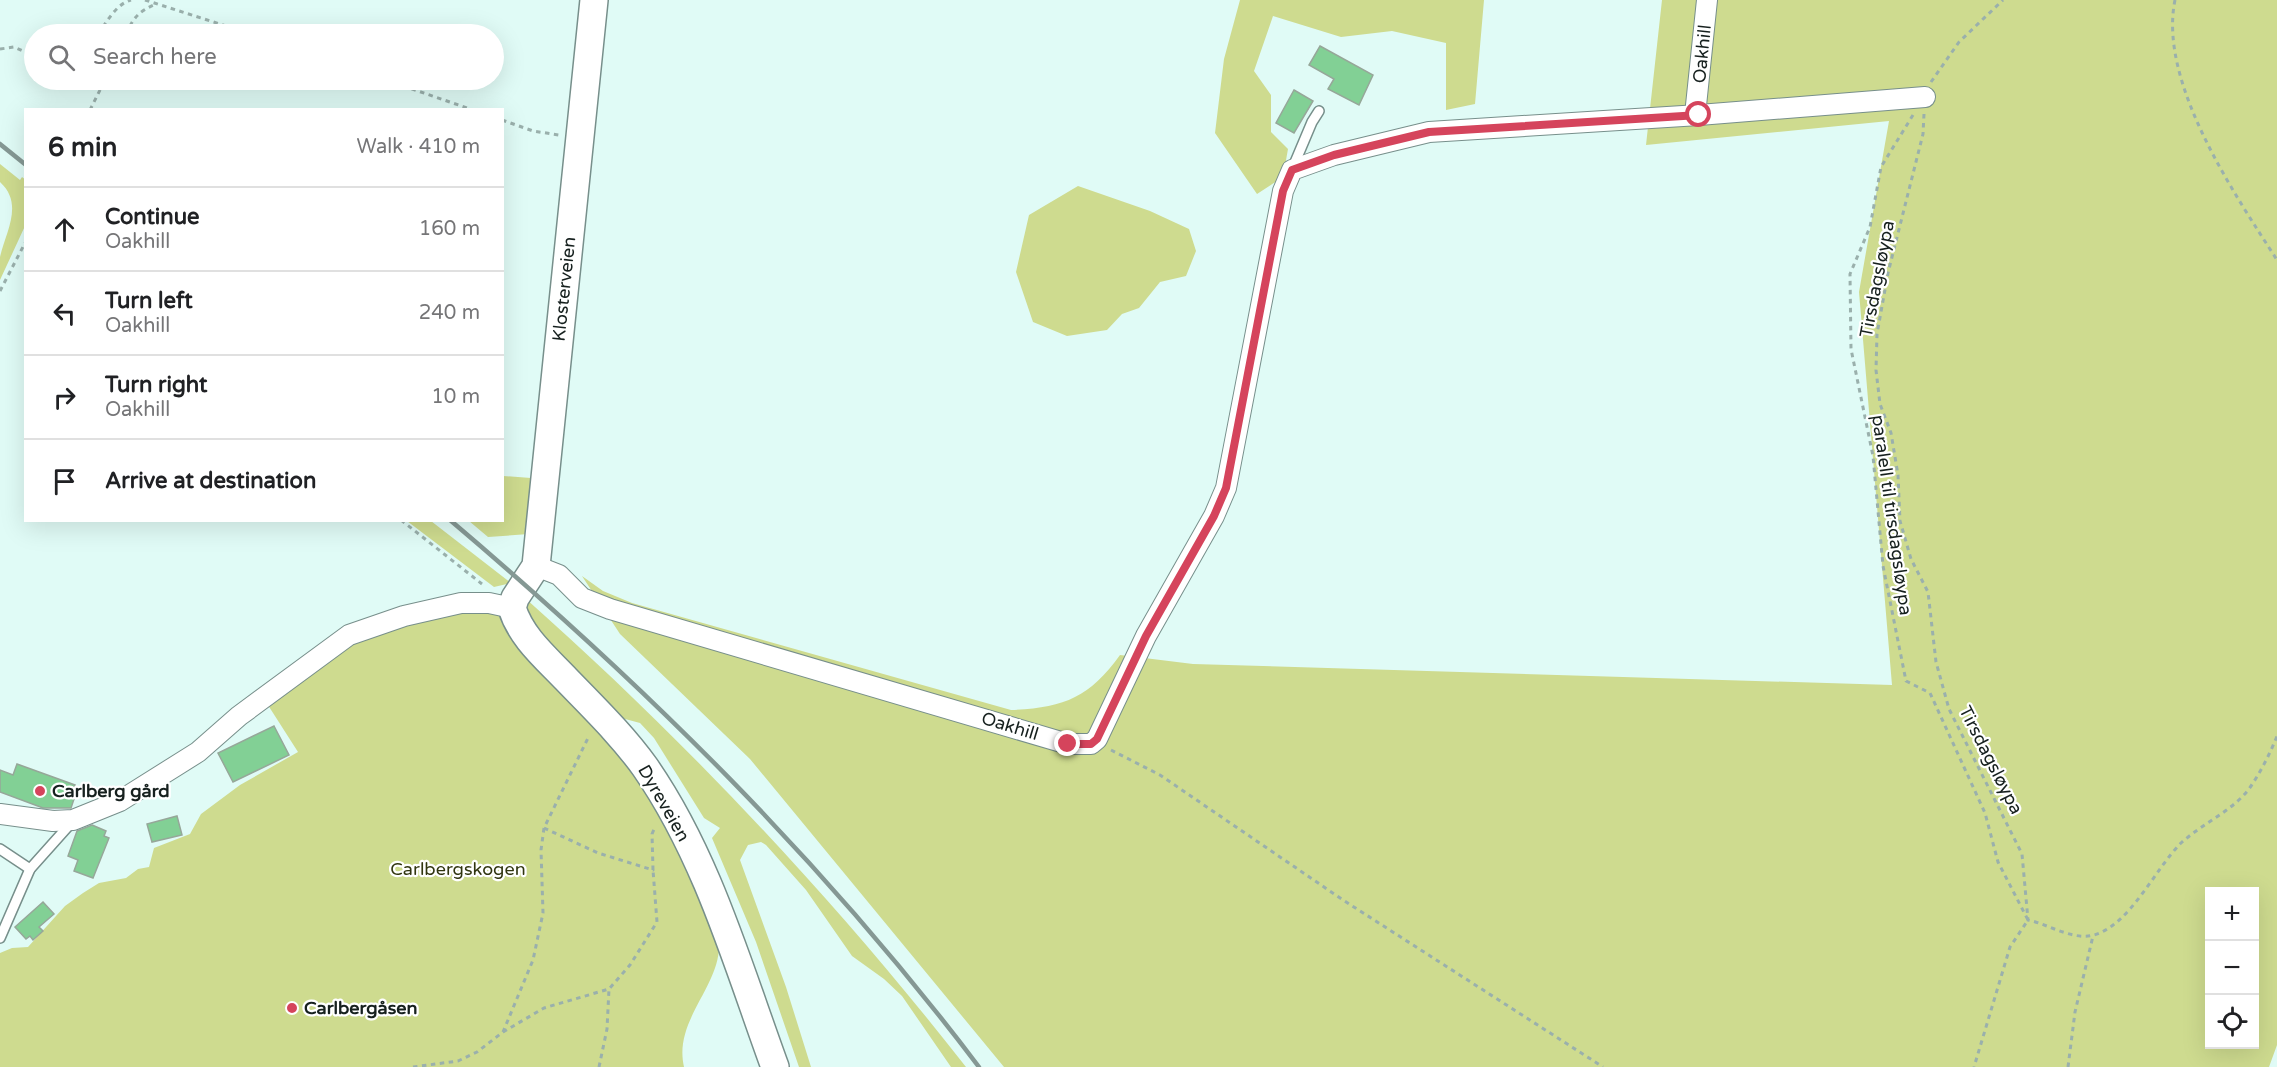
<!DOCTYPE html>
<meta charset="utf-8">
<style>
:root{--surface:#fff;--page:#f6f6f6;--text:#202124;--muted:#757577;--line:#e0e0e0}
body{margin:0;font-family:"Varela Round",sans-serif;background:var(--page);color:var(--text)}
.controls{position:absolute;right:18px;bottom:18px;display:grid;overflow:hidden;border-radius:0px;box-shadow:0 6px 24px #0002}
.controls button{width:54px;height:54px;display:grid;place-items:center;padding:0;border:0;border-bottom:2px solid var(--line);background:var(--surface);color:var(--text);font:30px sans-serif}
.stop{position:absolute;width:18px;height:18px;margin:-14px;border:4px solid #d5445c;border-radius:50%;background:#fff}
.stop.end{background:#d5445c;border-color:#fff;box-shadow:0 2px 6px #0008}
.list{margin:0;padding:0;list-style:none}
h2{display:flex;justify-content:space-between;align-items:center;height:78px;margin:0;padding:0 24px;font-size:26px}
h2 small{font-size:20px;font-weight:400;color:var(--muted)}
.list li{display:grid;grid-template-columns:39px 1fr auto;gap:18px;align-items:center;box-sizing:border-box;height:84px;padding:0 24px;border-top:2px solid var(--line)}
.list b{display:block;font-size:22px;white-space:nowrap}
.list p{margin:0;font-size:20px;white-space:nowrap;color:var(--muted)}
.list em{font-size:20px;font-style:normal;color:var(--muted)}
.icon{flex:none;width:33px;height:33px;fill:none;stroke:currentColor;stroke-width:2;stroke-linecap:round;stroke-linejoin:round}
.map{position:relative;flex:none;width:2277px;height:1067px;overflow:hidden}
.search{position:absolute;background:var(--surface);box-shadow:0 6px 24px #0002;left:24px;top:24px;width:480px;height:66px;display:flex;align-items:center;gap:15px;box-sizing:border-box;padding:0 21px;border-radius:33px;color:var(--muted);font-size:22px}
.panel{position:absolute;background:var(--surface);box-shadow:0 6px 24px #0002;left:24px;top:108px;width:480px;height:414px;border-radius:0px}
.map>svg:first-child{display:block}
.green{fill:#cedb8f;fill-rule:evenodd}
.building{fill:#82d095;stroke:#96a799;stroke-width:1.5}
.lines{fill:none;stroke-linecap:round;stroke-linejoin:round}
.service-casing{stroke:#778f8b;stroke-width:12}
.minor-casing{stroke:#778f8b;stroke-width:22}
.secondary-casing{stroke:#778f8b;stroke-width:30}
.path{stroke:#9ab0ac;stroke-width:3;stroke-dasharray:4.5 4.5;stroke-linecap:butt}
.service{stroke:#fff;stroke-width:9}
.minor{stroke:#fff;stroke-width:20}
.secondary{stroke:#fff;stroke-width:27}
.rail{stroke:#859894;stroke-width:4.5}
.route{stroke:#d5445c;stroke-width:8}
.poi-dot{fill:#d5445c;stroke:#fff;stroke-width:2}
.labels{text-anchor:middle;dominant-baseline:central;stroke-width:4.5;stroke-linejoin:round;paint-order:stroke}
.street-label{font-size:18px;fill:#16201e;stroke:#fff}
.poi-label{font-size:18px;font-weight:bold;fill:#16201e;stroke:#fff;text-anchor:start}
.park-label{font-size:18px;fill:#30350f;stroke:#fff}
</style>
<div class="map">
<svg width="2277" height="1067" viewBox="0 0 2277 1067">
<rect width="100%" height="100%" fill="#e0fbf6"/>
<g class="green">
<path d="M1240 0H1484L1475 104 1446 110V43L1392 31 1341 37 1273 16 1254 71 1271 95V132L1288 149 1283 177 1257 194 1215 133 1224 59Z"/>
<path d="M1662 0H2277V1045L2269 1067H1004L750 759 620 634 582 576 603 591 632 603 1011 710C1063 708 1089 698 1120 655L1193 664 1892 685 1859 292 1889 121 1646 145ZM2210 892H2254V1044H2210Z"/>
<path d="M0 164 20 180 22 177 26 180 25 226 0 280C0 273 0 264 0 257 6 231 24 204 0 182Z"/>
<path d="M1078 186 1150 211 1189 229 1196 251 1186 276 1160 282 1139 308 1122 314 1107 330 1067 336 1033 322 1016 272 1029 215Z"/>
<path d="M503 476 531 478 529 534 488 537 469 521 502 520Z"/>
<path d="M407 521H431L511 583 494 587Z"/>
<path d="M525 598C686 741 833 897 966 1067H951L902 996 884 979 852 956 806 890 766 845 761 842 748 845 740 860 786 987 811 1067H799L756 942 712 838 720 828 704 818 654 738 640 723 614 716 529 629Z"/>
<path d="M458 610 490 611 498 615 644 778 684 852 719 941C722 986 673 1019 684 1067H0V953L12 948 28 947 65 906 83 893 99 883 126 878 138 869 149 867 154 848 190 834 201 814 240 785 298 752 266 702 344 643Z"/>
</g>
<g class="building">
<path d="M1320 46 1373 75 1359 105 1328 89 1334 79 1309 65Z"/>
<path d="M1294 90 1313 101 1294 133 1276 123Z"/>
<path d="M274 726 289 755 233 782 218 753Z"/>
<path d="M17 764 75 785 71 794 75 796 71 808H43L0 792V770L13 775Z"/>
<path d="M177 816 182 835 152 842 147 824Z"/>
<path d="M92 825 106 831 104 836 109 838 93 878 74 871 78 860 68 856 77 831Z"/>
<path d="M43 902 54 914 39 927 43 931 33 940 30 936 26 939 15 927Z"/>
</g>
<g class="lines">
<g class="service-casing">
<g id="service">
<path d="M1293 167 1312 122 1319 111"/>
<path d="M0 849 30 869"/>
<path d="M0 938 30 869 72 822"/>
</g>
</g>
<g class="minor-casing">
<g id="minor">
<path d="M1695 115 1707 0"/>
<path d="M536 566 559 575 582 598 610 609 1068 744H1091L1097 739 1146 636 1214 516 1226 488 1283 191 1292 170 1334 155 1429 132 1699 115 1925 97"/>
<path d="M0 814 53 821 73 820 120 801 198 752 239 716 349 635 404 616 461 603H489L512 608"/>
</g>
</g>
<g class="secondary-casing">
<path id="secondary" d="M594 0 536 566 515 598 512 608C521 637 545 657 566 679 593 707 622 735 645 767 707 856 738 966 775 1067"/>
</g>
<g class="path">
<path d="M145 0 251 34"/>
<path d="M2175 0C2158 82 2234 193 2277 260"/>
<path d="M98 34C107 22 116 4 131 0"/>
<path d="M126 34C133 18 139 11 156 4"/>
<path d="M0 49 14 47 34 56"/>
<path d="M386 80 473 110"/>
<path d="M1931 82 1959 42 2003 0"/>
<path d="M90 110 105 80"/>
<path d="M1924 114 1923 134 1888 273 1877 334 1876 370 1880 404 1891 433 1898 475 1900 521 1911 559 1928 592 1936 662 1949 709 2022 854 2028 920C2048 924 2073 941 2094 935 2130 925 2155 869 2181 843 2203 823 2231 812 2249 789 2260 773 2270 754 2277 736"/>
<path d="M1913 115 1881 167 1870 227 1850 274 1851 349 1873 456 1883 566 1906 681 1930 693 1985 813 1998 862 2028 920 2010 947 1974 1067"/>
<path d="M502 120 533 131 559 135"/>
<path d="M0 291 26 241"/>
<path d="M401 520 482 584"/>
<path d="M1111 750 1160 775 1343 900 1603 1067"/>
<path d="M544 828 598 853 653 870 652 834 655 827"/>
<path d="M503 1032 544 1008 609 989 630 965 657 922 653 870"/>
<path d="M413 1067 458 1061 477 1052 503 1032 533 960 543 913 541 850 544 828 589 736"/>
<path d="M599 1067 607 1029 609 989"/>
<path d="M2068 1067 2075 1012 2093 936"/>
</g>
<use href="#service" class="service"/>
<use href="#minor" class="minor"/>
<use href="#secondary" class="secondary"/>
<g class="rail">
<path d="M0 144 26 165"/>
<path d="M450 520C646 686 824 862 979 1067"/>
</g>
</g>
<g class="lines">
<path class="route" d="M1068 744H1091L1097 739 1146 636 1214 516 1226 488 1283 191 1292 170 1334 155 1429 132 1699 115"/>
</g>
<g class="poi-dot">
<circle cx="40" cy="791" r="6"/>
<circle cx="292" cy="1008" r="6"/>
</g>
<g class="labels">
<g class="street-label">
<text transform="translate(1702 54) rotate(-84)">Oakhill</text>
<text transform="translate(1877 279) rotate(-79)">Tirsdagsløypa</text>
<text transform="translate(564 289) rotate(-84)">Klosterveien</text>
<text transform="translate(1892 515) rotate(82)">paralell til tirsdagsløypa</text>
<text transform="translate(1010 726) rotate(17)">Oakhill</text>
<text transform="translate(1991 760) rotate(63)">Tirsdagsløypa</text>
<text transform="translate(664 803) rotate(60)">Dyreveien</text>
</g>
<g class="poi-label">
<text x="52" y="791">Carlberg gård</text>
<text x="304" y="1008">Carlbergåsen</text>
</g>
<g class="park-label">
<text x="458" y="869">Carlbergskogen</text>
</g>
</g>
</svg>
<div class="controls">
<button>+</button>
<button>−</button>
<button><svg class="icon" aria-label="locate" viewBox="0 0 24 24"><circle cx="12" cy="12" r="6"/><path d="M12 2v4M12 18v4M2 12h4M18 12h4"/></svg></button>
</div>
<div class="stop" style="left:1699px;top:115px"></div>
<div class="stop end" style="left:1068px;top:744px"></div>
<div class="search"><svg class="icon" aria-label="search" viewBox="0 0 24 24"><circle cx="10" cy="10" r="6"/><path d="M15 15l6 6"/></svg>Search here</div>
<section class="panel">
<h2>6 min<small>Walk · 410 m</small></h2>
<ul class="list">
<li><svg class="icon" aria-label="ahead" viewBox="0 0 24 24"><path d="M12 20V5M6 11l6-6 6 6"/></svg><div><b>Continue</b><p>Oakhill</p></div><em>160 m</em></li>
<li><svg class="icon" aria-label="left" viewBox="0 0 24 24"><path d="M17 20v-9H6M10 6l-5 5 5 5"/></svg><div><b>Turn left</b><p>Oakhill</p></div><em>240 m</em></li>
<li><svg class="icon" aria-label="right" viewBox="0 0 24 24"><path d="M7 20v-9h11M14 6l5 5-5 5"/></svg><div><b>Turn right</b><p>Oakhill</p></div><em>10 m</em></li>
<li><svg class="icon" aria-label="arrive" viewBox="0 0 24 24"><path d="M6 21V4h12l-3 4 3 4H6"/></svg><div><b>Arrive at destination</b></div></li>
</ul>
</section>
</div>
